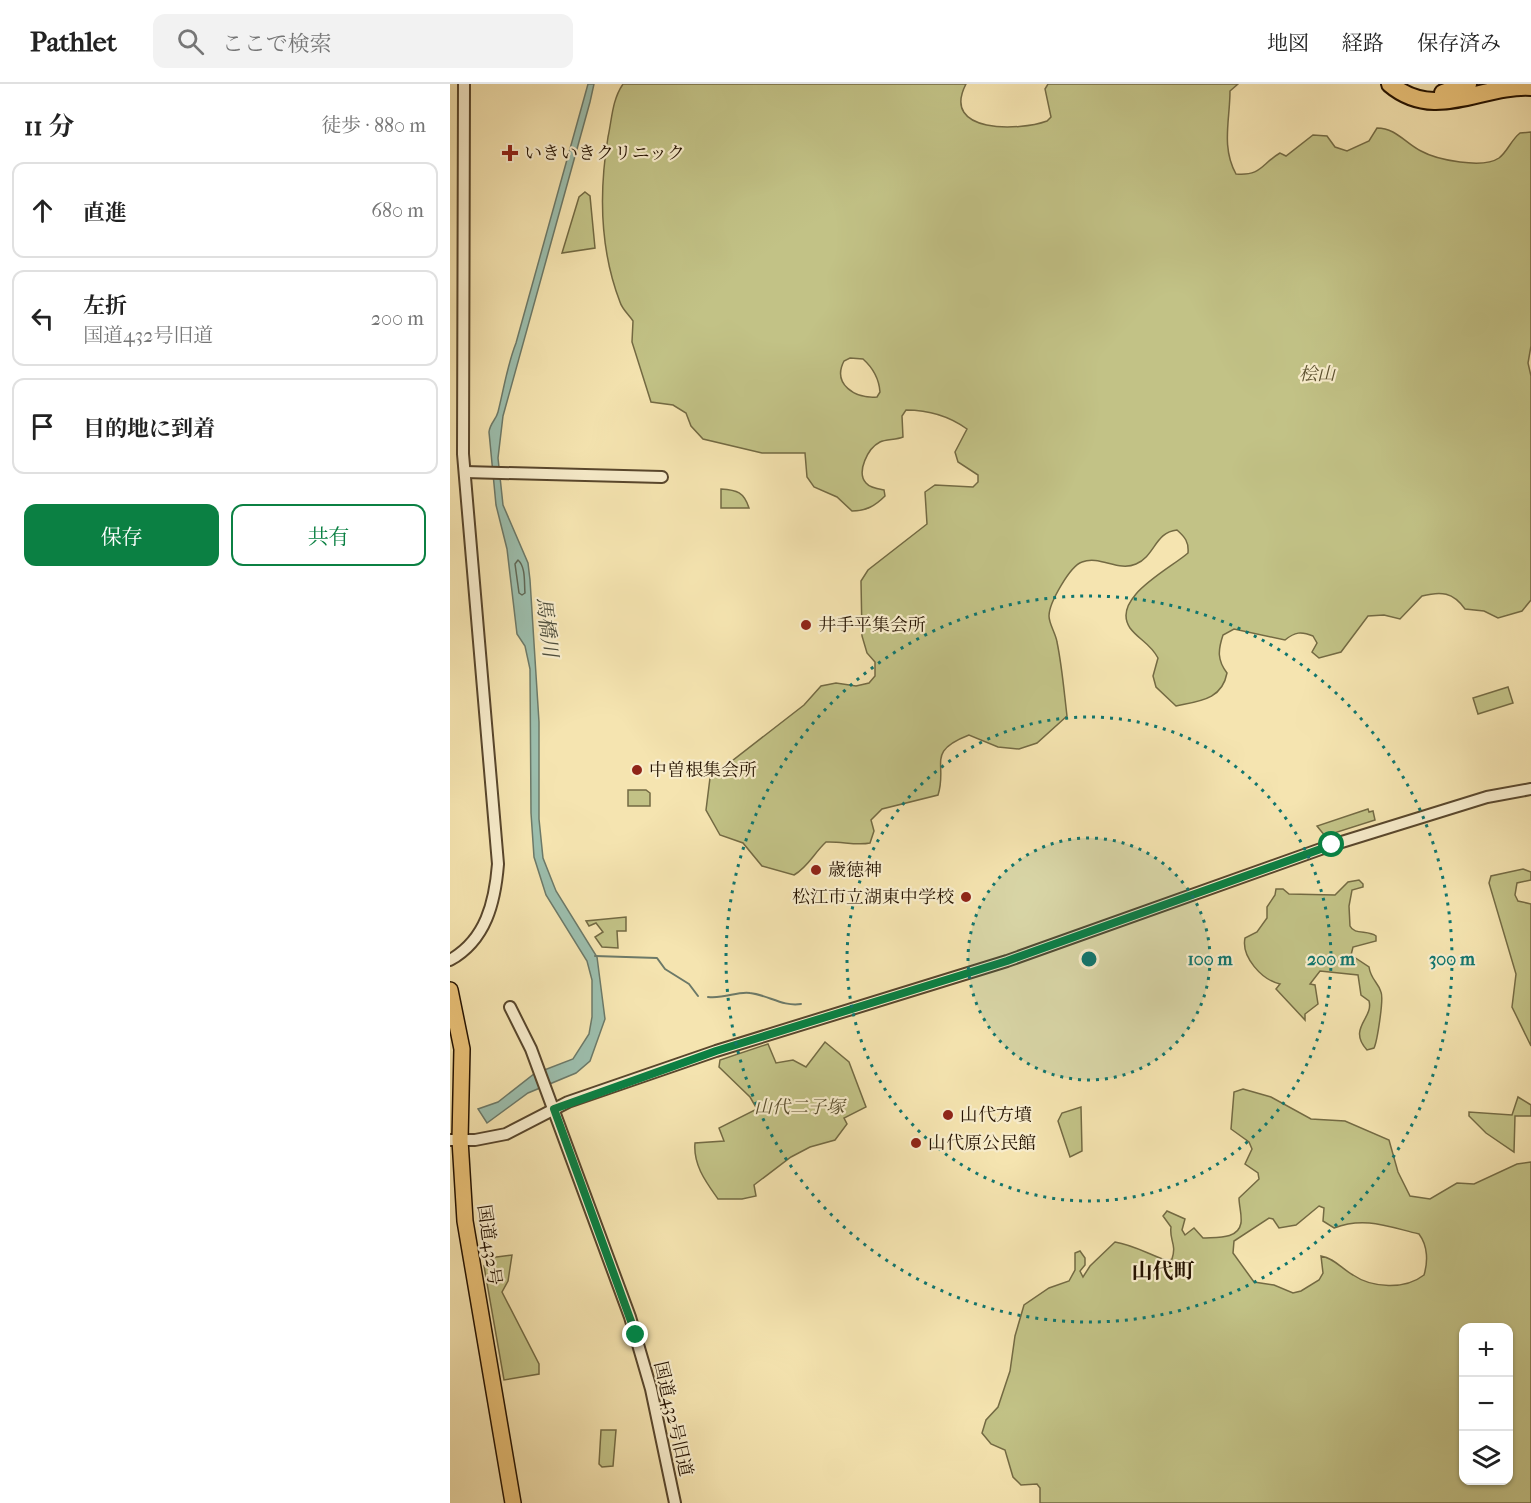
<!DOCTYPE html>
<html lang="ja">
<meta charset="utf-8">
<style>
:root{--surface:#fff;--page:#f2f2f2;--text:#222;--muted:#767676;--line:#e0e0e0;--accent:#0b8043}
body{margin:0;font-family:"IM FELL French Canon","Noto Serif JP",serif;background:var(--page);color:var(--text)}
.controls{position:absolute;right:18px;bottom:18px;display:grid;overflow:hidden;border-radius:12px;box-shadow:0 2px 4px #0004}
.controls button{width:54px;height:54px;display:grid;place-items:center;padding:0;border:0;border-bottom:2px solid var(--line);background:var(--surface);color:var(--text);font:30px sans-serif}
.stop{position:absolute;width:18px;height:18px;margin:-14px;border:4px solid #0b8043;border-radius:50%;background:#fff}
.stop.end{background:#0b8043;border-color:#fff;box-shadow:0 2px 6px #0008}
.list{margin:0;padding:0;list-style:none}
h2{display:flex;justify-content:space-between;align-items:center;height:78px;margin:0;padding:0 24px;font-size:26px}
h2 small{font-size:20px;font-weight:400;color:var(--muted)}
.list li{display:grid;grid-template-columns:39px 1fr auto;gap:18px;align-items:center;box-sizing:border-box;height:96px;margin:0 12px 12px;padding:0 12px;border:2px solid var(--line);border-radius:12px}
.list b{display:block;font-size:22px;white-space:nowrap}
.list p{margin:0;font-size:20px;white-space:nowrap;color:var(--muted)}
.list em{font-size:20px;font-style:normal;color:var(--muted)}
.actions{display:flex;gap:12px;padding:18px 24px}
.actions a{flex:1;padding:14px 0;border:2px solid var(--accent);border-radius:12px;text-align:center;font-size:21px;color:var(--accent)}
.actions .main{background:var(--accent);color:#fff}
.icon{flex:none;width:33px;height:33px;fill:none;stroke:currentColor;stroke-width:2;stroke-linecap:round;stroke-linejoin:round}
.map{position:relative;flex:none;width:1081px;height:1419px;overflow:hidden}
header{display:flex;align-items:center;gap:36px;box-sizing:border-box;height:84px;padding:0 30px;background:var(--surface);border-bottom:2px solid var(--line)}
header strong{font-size:28px}
nav{display:flex;gap:33px;margin-inline-start:auto;font-size:21px}
.search{width:420px;height:54px;background:var(--page);display:flex;align-items:center;gap:15px;box-sizing:border-box;padding:0 21px;border-radius:12px;color:var(--muted);font-size:22px}
main{display:flex}
aside{flex:1;background:var(--surface)}
.map>svg:first-child{display:block}
.green{fill:#c2c286;stroke:#736a43;stroke-width:1.5;fill-rule:evenodd}
.water{fill:#9cbead;stroke:#6c7968;stroke-width:1.5}
.lines{fill:none;stroke-linecap:round;stroke-linejoin:round}
.shore{stroke:#606856;stroke-width:1.5}
.stream{stroke:#6c7968;stroke-width:2}
.tertiary-casing{stroke:#58462c;stroke-width:14}
.trunk-casing{stroke:#241200;stroke-width:18}
.motorway-casing{stroke:#241200;stroke-width:20}
.tertiary{stroke:#f8edcc;stroke-width:10}
.trunk{stroke:#eac278;stroke-width:15}
.motorway{stroke:#eac278;stroke-width:16}
.route{stroke:#0b8043;stroke-width:8}
.ring{fill:none;stroke:#0f766e;stroke-width:3;stroke-dasharray:3 6}
.poi-dot{fill:#8f2418;stroke:#f8edcc;stroke-width:2}
.labels{text-anchor:middle;dominant-baseline:central;stroke-width:4.5;stroke-linejoin:round;paint-order:stroke}
.poi-label{font-size:18px;fill:#241200;stroke:#f8edcc;text-anchor:start}
.park-label{font-size:18px;font-style:italic;fill:#5b502f;stroke:#f8edcc}
.street-label{font-size:18px;fill:#241200;stroke:#f8edcc}
.water-label{font-size:20px;font-style:italic;fill:#4e4e3d;stroke:#f8edcc}
.quarter-label{font-size:21px;font-weight:bold;fill:#241200;stroke:#f8edcc}
.centre{fill:#0f766e;stroke:#f8edcc;stroke-width:3}
.ring-label{font-size:18px;text-anchor:middle;font-weight:bold;fill:#0f766e;stroke:#f8edcc;stroke-width:4.5;stroke-linejoin:round;paint-order:stroke}
</style>
<header>
<strong>Pathlet</strong>
<div class="search"><svg class="icon" aria-label="search" viewBox="0 0 24 24"><circle cx="10" cy="10" r="6"/><path d="M15 15l6 6"/></svg>ここで検索</div>
<nav><a>地図</a><a>経路</a><a>保存済み</a></nav>
</header>
<main>
<aside>
<h2>11 分<small>徒歩 · 880 m</small></h2>
<ul class="list">
<li><svg class="icon" aria-label="ahead" viewBox="0 0 24 24"><path d="M12 20V5M6 11l6-6 6 6"/></svg><div><b>直進</b></div><em>680 m</em></li>
<li><svg class="icon" aria-label="left" viewBox="0 0 24 24"><path d="M17 20v-9H6M10 6l-5 5 5 5"/></svg><div><b>左折</b><p>国道432号旧道</p></div><em>200 m</em></li>
<li><svg class="icon" aria-label="arrive" viewBox="0 0 24 24"><path d="M6 21V4h12l-3 4 3 4H6"/></svg><div><b>目的地に到着</b></div></li>
</ul>
<div class="actions"><a class="main">保存</a><a>共有</a></div>
</aside>
<div class="map">
<svg width="1081" height="1419" viewBox="0 0 1081 1419">
<rect width="100%" height="100%" fill="#f5e4b0"/>
<filter id="stains"><feTurbulence type="fractalNoise" baseFrequency=".00333" numOctaves="4"/><feColorMatrix values="0 0 0 0 .2 0 0 0 0 .09 0 0 0 0 .02 0 0 0 .5 -.17"/></filter>
<radialGradient id="worn" r=".72"><stop offset=".6" stop-color="#630" stop-opacity="0"/><stop offset="1" stop-color="#630" stop-opacity=".3"/></radialGradient>
<g class="green">
<path d="M173 0H516C490 50 570 47 597 37L601 33 595 5 598 0H788L780 7C780 36 771 63 786 90 812 92 811 80 830 69L836 72 863 51 877 52 885 63 897 67 919 57 927 44C946 44 955 59 971 67 987 76 1033 85 1049 74 1058 67 1061 56 1070 49L1081 48V262L1078 279 1081 292V516L1072 527 1048 534 1034 527 1015 525C1003 508 991 507 972 512L950 535 934 531 918 532 891 568 869 574 862 568 867 559 863 552C851 547 845 548 835 556L784 545 773 551C768 566 767 576 777 589 772 616 749 617 726 622L706 603 703 592 708 574C700 559 689 556 680 544 660 514 720 485 738 469 739 458 735 453 727 446 705 448 705 472 686 480 668 488 650 471 632 478 620 482 599 519 599 532 599 540 606 550 607 558 612 582 614 607 617 632L587 659 569 665 548 663 519 651C475 668 498 680 488 711L432 725 421 736 424 747 420 759C406 762 391 757 376 758 364 769 358 783 344 791L312 782 293 759 270 751 256 726 260 694 354 621 371 602 386 599 406 602 419 599 425 592V578L417 569 412 552 411 497 418 486 477 440 475 408 485 401 523 403 528 398V391L508 378 505 368 517 345C499 332 479 326 456 326L452 332 453 353C446 356 436 355 430 358 418 364 406 388 416 399 420 404 428 405 434 406L435 412C425 422 416 427 402 427L387 413 364 403 357 393 355 369H312L253 355 241 342 236 329 223 321 201 318 182 258 183 237C179 231 172 225 170 218 150 166 149 108 158 53 162 35 162 16 173 0ZM400 274 413 275C422 283 429 295 430 308L427 313C405 315 382 300 394 277Z"/>
<path d="M135 108 140 112 145 164 112 169 129 113Z"/>
<path d="M271 405C287 406 294 408 299 424H271Z"/>
<path d="M1058 603 1063 619 1028 630 1023 614Z"/>
<path d="M178 706H196L200 709V722H178Z"/>
<path d="M918 725 919 728 923 727 925 736 875 752 867 742Z"/>
<path d="M1073 785 1081 788V796L1067 799 1065 811 1068 817 1081 820V962L1062 923 1066 890 1039 799 1041 792Z"/>
<path d="M909 796 913 800V803L902 806 899 822 900 842C904 851 918 846 926 852V857L903 863 901 871 919 883C921 896 928 898 931 908 934 915 927 958 924 964L917 966C897 944 924 934 919 917L911 911 908 891 870 887 860 900 865 901 868 920 855 930V936L826 905 830 900C812 896 791 873 795 854L807 848 817 834V823L825 811 826 805H833L839 810 885 811 898 798Z"/>
<path d="M176 833V847H167L168 864 152 863 145 853 153 848 146 839 139 842 136 837Z"/>
<path d="M375 958 399 978 416 1023 394 1034 397 1040 385 1056 360 1063 341 1073 304 1101 306 1112 292 1115H268C256 1098 243 1081 245 1059L274 1057 269 1044 307 1025 300 1013 269 983 270 976 318 960 326 979 343 976 356 983Z"/>
<path d="M793 1005 821 1013 861 1035 895 1037 939 1056 948 1088 960 1112 980 1115 1007 1099 1024 1100 1067 1080 1081 1078V1419H590V1404L587 1400 571 1401 563 1393 555 1366 541 1360 532 1349 536 1336 548 1323 560 1287 565 1252 574 1221 599 1204 619 1197 625 1186V1169L630 1167 635 1174V1181L630 1187 633 1193 640 1182 665 1158C684 1161 700 1171 718 1177L722 1175C727 1160 719 1156 721 1143L713 1132 717 1127 735 1135 732 1146 735 1151 744 1144 753 1154C766 1153 788 1156 791 1139 792 1130 789 1122 789 1114L809 1095 808 1089 795 1080 802 1065 799 1058 781 1045 784 1008ZM869 1122 874 1124 873 1137 884 1144C915 1132 939 1143 969 1150 978 1162 978 1178 974 1191 955 1206 922 1204 903 1191 892 1185 884 1174 871 1172L873 1189 869 1196 851 1207 843 1209 824 1201 804 1198 783 1169 784 1157 819 1134 823 1135 829 1144 846 1141ZM1014 1244H1058V1396H1014Z"/>
<path d="M1068 1013 1081 1021V1032H1065L1064 1068 1036 1049 1019 1032V1028L1062 1031Z"/>
<path d="M631 1023 632 1067 620 1073 608 1037 612 1029Z"/>
<path d="M62 1171 58 1197 52 1208 89 1280V1290L54 1296 34 1182 39 1174Z"/>
<path d="M151 1346H166L163 1382 152 1383 149 1380Z"/>
</g>
<path class="water" d="M138 0H144L140 18 53 332 48 374 53 421 78 479 80 496 89 638V735L93 774 106 807 147 873 155 935 140 977 126 989 78 1009 37 1039 28 1025 48 1018 84 990 123 975 139 950 142 933V896L137 877 96 811 84 773 81 729 80 585 75 562 67 550 57 465 46 421 39 348C40 339 46 336 48 328 54 304 57 282 66 259Z"/>
<g class="lines">
<path class="shore" d="M68 476C76 483 74 499 75 509L72 511 69 509 65 480Z"/>
<g class="stream">
<path d="M145 872 207 874 215 885 239 900 248 912"/>
<path d="M258 913C275 915 287 907 300 909 318 911 333 923 351 920"/>
</g>
<g class="tertiary-casing">
<g id="tertiary">
<path d="M15 388 212 393"/>
<path d="M0 876C36 856 45 818 48 780L13 370 14 0"/>
<path d="M60 923 81 965 180 1233 201 1305 225 1419"/>
<path d="M0 1056H25L56 1050 118 1018 266 967 557 877 882 761 1037 713 1081 705"/>
</g>
</g>
<g class="trunk-casing">
<path id="trunk" d="M0 906 12 965 10 1056 15 1137 63 1419"/>
</g>
<g class="motorway-casing">
<g id="motorway">
<path d="M940 0C985 38 1032 0 1081 3"/>
<path d="M993 9 1018 0"/>
</g>
</g>
<use href="#tertiary" class="tertiary"/>
<use href="#trunk" class="trunk"/>
<use href="#motorway" class="motorway"/>
</g>
<g class="lines">
<path class="route" d="M186 1251 104 1025 266 967 557 877 882 761"/>
</g>
<circle cx="639" cy="875" r="121" fill="#0f766e" fill-opacity=".12"/>
<g class="ring">
<circle cx="639" cy="875" r="121"/>
<circle cx="639" cy="875" r="242"/>
<circle cx="639" cy="875" r="363"/>
</g>
<g class="poi-dot">
<path d="M57 60h6v6h6v6h-6v6h-6v-6h-6v-6h6z"/>
<circle cx="356" cy="541" r="6"/>
<circle cx="187" cy="686" r="6"/>
<circle cx="366" cy="786" r="6"/>
<circle cx="516" cy="813" r="6"/>
<circle cx="498" cy="1031" r="6"/>
<circle cx="466" cy="1059" r="6"/>
</g>
<g class="labels">
<g class="poi-label">
<text x="74" y="69">いきいきクリニック</text>
<text x="368" y="541">井手平集会所</text>
<text x="199" y="686">中曽根集会所</text>
<text x="378" y="786">歳徳神</text>
<text x="504" y="813" text-anchor="end">松江市立湖東中学校</text>
<text x="510" y="1031">山代方墳</text>
<text x="478" y="1059">山代原公民館</text>
</g>
<g class="park-label">
<text x="867" y="290">桧山</text>
<text x="349" y="1023">山代二子塚</text>
</g>
<g class="street-label">
<text transform="translate(39 1161) rotate(82)">国道432号</text>
<text transform="translate(223 1335) rotate(77)">国道432号旧道</text>
</g>
<g class="water-label">
<text transform="translate(97 543) rotate(83)">馬橋川</text>
</g>
<g class="quarter-label">
<text x="713" y="1187">山代町</text>
</g>
</g>
<circle cx="639" cy="875" r="9" class="centre"/>
<g class="ring-label">
<text x="760" y="881">100 m</text>
<text x="881" y="881">200 m</text>
<text x="1002" y="881">300 m</text>
</g>
<rect width="100%" height="100%" filter="url(#stains)"/>
<rect width="100%" height="100%" fill="url(#worn)"/>
</svg>
<div class="controls">
<button>+</button>
<button>−</button>
<button><svg class="icon" aria-label="layers" viewBox="0 0 24 24"><path d="M12 4l9 5-9 5-9-5zM3 14l9 5 9-5"/></svg></button>
</div>
<div class="stop" style="left:882px;top:761px"></div>
<div class="stop end" style="left:186px;top:1251px"></div>
</div>
</main>
